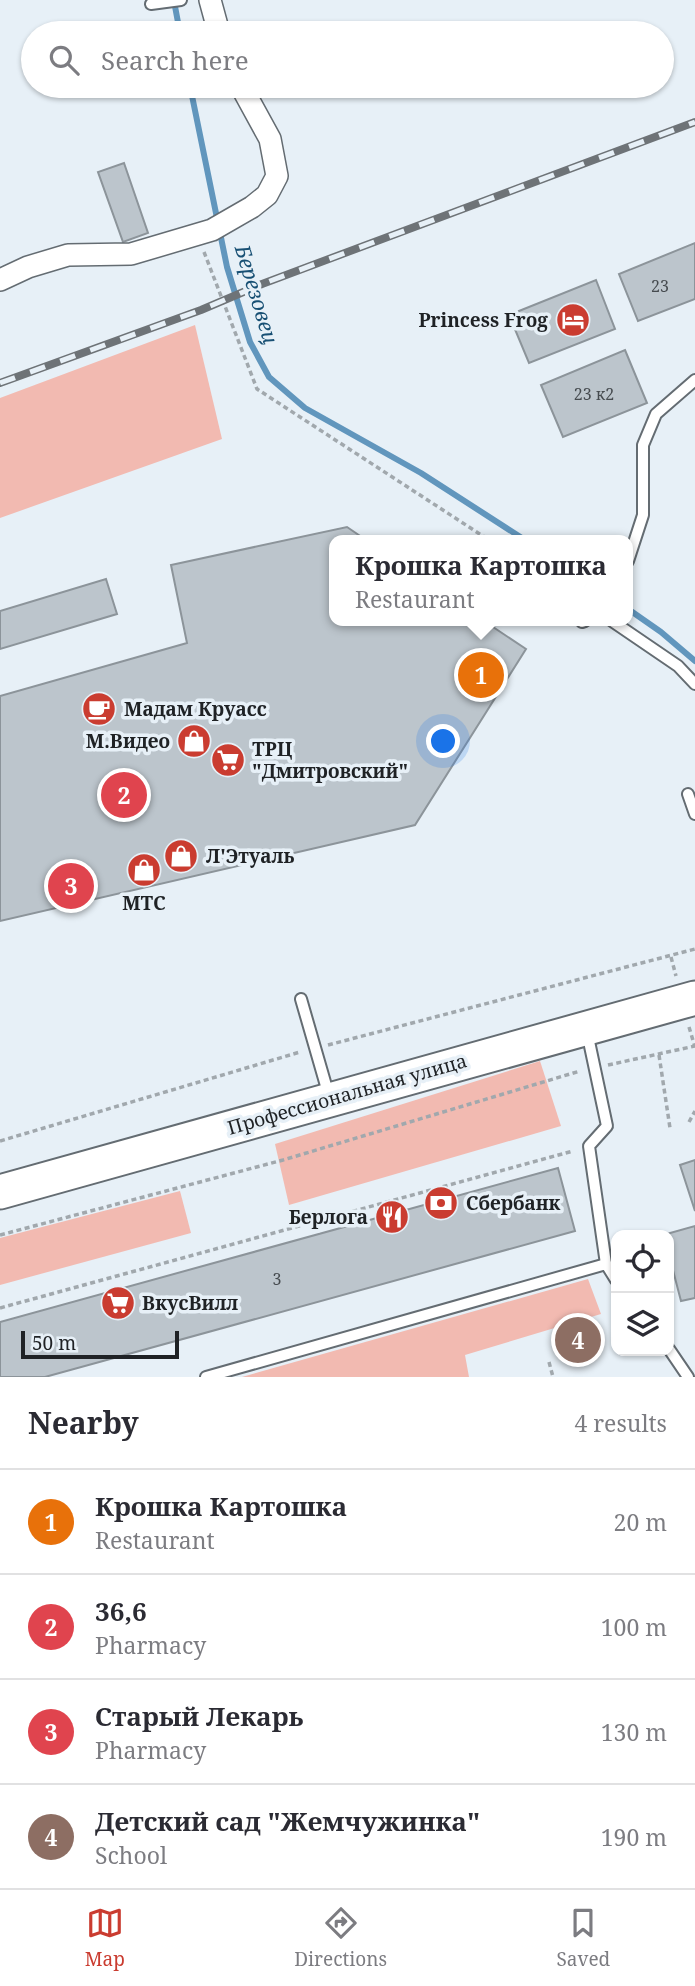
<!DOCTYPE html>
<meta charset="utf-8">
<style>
:root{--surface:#fff;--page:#f2f2f3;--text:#2b2b33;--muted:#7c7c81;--line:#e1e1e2;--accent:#ca3c30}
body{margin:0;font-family:"Noto Serif",serif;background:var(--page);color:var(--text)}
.controls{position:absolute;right:21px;bottom:21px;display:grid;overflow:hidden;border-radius:14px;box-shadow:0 2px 5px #0004}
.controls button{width:63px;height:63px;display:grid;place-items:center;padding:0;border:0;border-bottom:2px solid var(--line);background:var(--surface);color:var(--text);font:35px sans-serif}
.scale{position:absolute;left:21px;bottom:18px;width:158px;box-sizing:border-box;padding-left:7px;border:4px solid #1f2225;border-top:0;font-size:19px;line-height:24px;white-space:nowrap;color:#1f2225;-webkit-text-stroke:5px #e7f0f7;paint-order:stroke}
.you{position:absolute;left:444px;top:742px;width:24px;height:24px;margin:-18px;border:5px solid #fff;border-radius:50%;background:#1a73e8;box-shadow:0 0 0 10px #1a73e833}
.badge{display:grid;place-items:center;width:46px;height:46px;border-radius:50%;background:var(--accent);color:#fff;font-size:23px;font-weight:700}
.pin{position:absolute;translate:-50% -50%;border:4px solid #fff;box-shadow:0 2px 7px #0006}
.popup{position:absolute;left:329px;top:535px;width:304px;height:91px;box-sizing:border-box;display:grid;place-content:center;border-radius:14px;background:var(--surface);filter:drop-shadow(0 2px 5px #0005);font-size:23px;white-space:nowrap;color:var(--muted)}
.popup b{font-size:26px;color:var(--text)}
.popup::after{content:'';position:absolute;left:50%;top:100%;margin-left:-14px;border:14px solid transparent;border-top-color:var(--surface)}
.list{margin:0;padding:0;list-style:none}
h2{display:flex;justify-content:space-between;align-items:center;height:91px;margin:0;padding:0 28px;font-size:30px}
h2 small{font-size:23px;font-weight:400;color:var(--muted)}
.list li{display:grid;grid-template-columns:46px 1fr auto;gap:21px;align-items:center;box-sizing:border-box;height:105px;padding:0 28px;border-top:2px solid var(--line)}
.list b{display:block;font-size:26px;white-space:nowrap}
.list p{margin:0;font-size:23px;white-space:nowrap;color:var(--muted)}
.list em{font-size:23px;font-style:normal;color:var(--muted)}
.icon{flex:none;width:38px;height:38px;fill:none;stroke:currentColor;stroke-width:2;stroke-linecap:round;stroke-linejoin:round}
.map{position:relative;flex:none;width:695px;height:1377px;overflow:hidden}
.search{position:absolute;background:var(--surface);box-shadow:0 2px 5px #0004;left:21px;right:21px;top:21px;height:77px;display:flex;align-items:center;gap:18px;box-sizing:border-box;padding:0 24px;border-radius:38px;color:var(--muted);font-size:26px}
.sheet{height:511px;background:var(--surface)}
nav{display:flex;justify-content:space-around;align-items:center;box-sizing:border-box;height:98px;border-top:2px solid var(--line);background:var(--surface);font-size:19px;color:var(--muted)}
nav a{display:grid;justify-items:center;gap:4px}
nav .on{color:var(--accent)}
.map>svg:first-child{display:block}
.green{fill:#f2bab1}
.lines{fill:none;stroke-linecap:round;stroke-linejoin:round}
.stream{stroke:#6196bd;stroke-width:6}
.building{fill:#bcc5cc;stroke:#8c949a;stroke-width:2}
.lane-casing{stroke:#646c72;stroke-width:14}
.street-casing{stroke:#646c72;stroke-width:24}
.primary-casing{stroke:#646c72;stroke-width:37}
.path{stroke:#a1a8ad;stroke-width:3.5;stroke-dasharray:5 3.5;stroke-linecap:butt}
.lane{stroke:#fff;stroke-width:10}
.street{stroke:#fff;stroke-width:21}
.primary{stroke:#fff;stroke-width:33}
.rail-casing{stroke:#6e7377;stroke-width:8}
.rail{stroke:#e7f0f7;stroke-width:5;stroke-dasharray:16;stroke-linecap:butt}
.labels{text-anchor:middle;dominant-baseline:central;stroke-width:7;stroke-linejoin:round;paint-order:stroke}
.number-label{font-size:16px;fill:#464b4f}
.poi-label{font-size:19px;font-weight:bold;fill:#1f2225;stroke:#e7f0f7;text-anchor:start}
.street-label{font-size:19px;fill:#1f2225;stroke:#e7f0f7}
.water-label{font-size:21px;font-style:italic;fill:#185074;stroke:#e7f0f7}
</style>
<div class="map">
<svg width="695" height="1377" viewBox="0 0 695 1377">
<rect width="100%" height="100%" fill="#e7f0f7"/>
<g class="green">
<path d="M195 325 222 439 0 518V398Z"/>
<path d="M540 1061 561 1126 289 1205 275 1144Z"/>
<path d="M180 1191 191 1233 0 1285V1238Z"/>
<path d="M588 1279 601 1314 465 1355 469 1377H242Z"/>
</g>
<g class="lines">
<g class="stream">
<path d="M174 1 180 33"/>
<path d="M190 86 227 267 250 342 269 377 305 408 421 473 525 540"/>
<path d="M628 609 661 632 695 661"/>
</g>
</g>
<g class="building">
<path d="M124 163 148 233 123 242 98 172Z"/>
<path d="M695 243V299L638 321 619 274Z"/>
<path d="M596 280 615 329 529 363 509 315Z"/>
<path d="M625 350 647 403 563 437 541 385Z"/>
<path d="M347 527 366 540H334V621H484L526 649 415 825 0 921V696L187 643 171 565Z"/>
<path d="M106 579 117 614 0 649V611Z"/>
<path d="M695 1160V1211L680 1165Z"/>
<path d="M558 1168 575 1231 45 1377H0V1322Z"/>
<path d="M695 1226V1298L681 1301 669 1255V1235H663Z"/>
</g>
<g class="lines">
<g class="lane-casing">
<g id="lane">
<path d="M151 4 181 0"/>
<path d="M628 561 643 515V445L656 414 695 380"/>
<path d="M612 621 678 666 695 684"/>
<path d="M582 622 585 621"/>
<path d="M688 794 695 814"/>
<path d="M301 999 329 1096"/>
<path d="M587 1032 607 1126 589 1146 606 1264"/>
<path d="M669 1349 688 1377"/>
<path d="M206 1377 606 1264 616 1280"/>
</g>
</g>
<g class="street-casing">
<g id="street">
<path d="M210 0 219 33"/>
<path d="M0 280 28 267 68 255 131 254 212 230 252 207 267 195 277 176 270 139 241 86"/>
</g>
</g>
<g class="primary-casing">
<path id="primary" d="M0 1192 695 998"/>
</g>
<g class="path">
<path d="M204 252 257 389 489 540"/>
<path d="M671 957 676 976"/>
<path d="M689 1027 695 1047"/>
<path d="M328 1045 695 949"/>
<path d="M659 1055 670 1128"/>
<path d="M608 1065 695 1046"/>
<path d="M689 1122 695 1111"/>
<path d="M0 1141 300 1052"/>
<path d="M0 1235 283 1160 580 1071"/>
<path d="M0 1308 573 1151"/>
<path d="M549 1362 553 1377"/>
</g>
<use href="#lane" class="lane"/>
<use href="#street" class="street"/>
<use href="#primary" class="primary"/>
<g class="rail-casing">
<path id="rail" d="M0 383 201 310 262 284 695 122"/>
</g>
<use href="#rail" class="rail"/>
</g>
<defs>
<g id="hotel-disc" transform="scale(1.75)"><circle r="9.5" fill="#ca3c30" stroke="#e7f0f7"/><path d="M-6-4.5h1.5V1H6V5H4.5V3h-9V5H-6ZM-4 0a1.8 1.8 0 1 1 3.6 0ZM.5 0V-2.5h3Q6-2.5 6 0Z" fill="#fff"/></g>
<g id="cafe-disc" transform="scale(1.75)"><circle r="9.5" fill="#ca3c30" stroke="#e7f0f7"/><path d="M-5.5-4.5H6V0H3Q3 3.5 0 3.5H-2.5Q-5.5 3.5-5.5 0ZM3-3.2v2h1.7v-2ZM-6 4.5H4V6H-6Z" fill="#fff"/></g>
<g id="shop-disc" transform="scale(1.75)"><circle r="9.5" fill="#ca3c30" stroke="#e7f0f7"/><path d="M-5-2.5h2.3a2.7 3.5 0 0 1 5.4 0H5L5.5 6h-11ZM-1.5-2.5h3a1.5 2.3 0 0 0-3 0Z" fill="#fff"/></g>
<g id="supermarket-disc" transform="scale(1.75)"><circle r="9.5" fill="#ca3c30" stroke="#e7f0f7"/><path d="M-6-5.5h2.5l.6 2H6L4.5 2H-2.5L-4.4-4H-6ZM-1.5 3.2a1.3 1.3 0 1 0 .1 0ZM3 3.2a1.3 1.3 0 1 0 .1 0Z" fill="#fff"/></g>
<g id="bank-disc" transform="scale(1.75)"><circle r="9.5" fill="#ca3c30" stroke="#e7f0f7"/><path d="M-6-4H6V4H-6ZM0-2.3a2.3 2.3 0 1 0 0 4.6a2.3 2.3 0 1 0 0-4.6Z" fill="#fff"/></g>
<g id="restaurant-disc" transform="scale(1.75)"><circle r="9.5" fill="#ca3c30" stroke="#e7f0f7"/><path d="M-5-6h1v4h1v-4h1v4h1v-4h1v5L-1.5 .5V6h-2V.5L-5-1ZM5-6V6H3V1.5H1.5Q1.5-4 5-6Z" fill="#fff"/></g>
</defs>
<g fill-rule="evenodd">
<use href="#hotel-disc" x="573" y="320"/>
<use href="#cafe-disc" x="99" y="709"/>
<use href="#shop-disc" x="194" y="741"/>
<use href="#supermarket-disc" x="228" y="760"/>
<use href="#shop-disc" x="181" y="856"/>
<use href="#shop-disc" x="144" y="870"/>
<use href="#bank-disc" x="441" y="1203"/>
<use href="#restaurant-disc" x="392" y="1217"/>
<use href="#supermarket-disc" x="118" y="1303"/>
</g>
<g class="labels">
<g class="number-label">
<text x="660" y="286">23</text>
<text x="594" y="394">23 к2</text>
<text x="277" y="1279">3</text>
</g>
<g class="poi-label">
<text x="548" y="320" text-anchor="end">Princess Frog</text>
<text x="124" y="709">Мадам Круасс</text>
<text x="170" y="741" text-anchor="end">М.Видео</text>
<text x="252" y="749">ТРЦ<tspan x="252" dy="22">"Дмитровский"</tspan></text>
<text x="206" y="856">Л'Этуаль</text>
<text x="144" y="903" text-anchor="middle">МТС</text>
<text x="466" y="1203">Сбербанк</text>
<text x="368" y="1217" text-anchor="end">Берлога</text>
<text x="142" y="1303">ВкусВилл</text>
</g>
<g class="street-label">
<text transform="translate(347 1094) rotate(-16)">Профессиональная улица</text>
</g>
<g class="water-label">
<text transform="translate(257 294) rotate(73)">Березовец</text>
</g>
</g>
</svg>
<div class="controls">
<button><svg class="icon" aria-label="locate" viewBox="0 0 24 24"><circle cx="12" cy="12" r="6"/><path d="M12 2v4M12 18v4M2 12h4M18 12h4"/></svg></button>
<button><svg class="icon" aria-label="layers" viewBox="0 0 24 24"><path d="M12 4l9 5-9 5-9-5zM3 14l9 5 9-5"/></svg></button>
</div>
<div class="scale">50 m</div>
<div class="you"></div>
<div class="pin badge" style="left:481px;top:675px;background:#e8710a">1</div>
<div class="popup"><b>Крошка Картошка</b>Restaurant</div>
<div class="pin badge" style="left:124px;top:795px;background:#e0444e">2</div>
<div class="pin badge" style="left:71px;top:886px;background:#e0444e">3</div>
<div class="pin badge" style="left:578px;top:1340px;background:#8d6e63">4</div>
<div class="search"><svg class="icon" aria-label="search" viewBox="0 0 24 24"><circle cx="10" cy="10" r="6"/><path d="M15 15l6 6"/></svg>Search here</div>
</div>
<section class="sheet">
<h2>Nearby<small>4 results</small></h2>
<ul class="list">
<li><span class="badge" style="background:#e8710a">1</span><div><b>Крошка Картошка</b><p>Restaurant</p></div><em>20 m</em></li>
<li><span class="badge" style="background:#e0444e">2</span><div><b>36,6</b><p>Pharmacy</p></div><em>100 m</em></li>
<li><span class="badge" style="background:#e0444e">3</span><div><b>Старый Лекарь</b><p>Pharmacy</p></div><em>130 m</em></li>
<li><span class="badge" style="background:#8d6e63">4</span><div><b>Детский сад &quot;Жемчужинка&quot;</b><p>School</p></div><em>190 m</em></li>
</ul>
</section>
<nav>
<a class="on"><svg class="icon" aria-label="map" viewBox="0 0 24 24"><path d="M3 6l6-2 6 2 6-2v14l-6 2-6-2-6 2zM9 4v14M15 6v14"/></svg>Map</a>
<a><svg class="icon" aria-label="directions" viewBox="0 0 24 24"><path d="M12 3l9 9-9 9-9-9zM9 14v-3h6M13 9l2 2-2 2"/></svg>Directions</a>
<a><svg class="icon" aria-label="saved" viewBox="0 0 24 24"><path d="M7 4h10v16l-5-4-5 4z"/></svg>Saved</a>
</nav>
